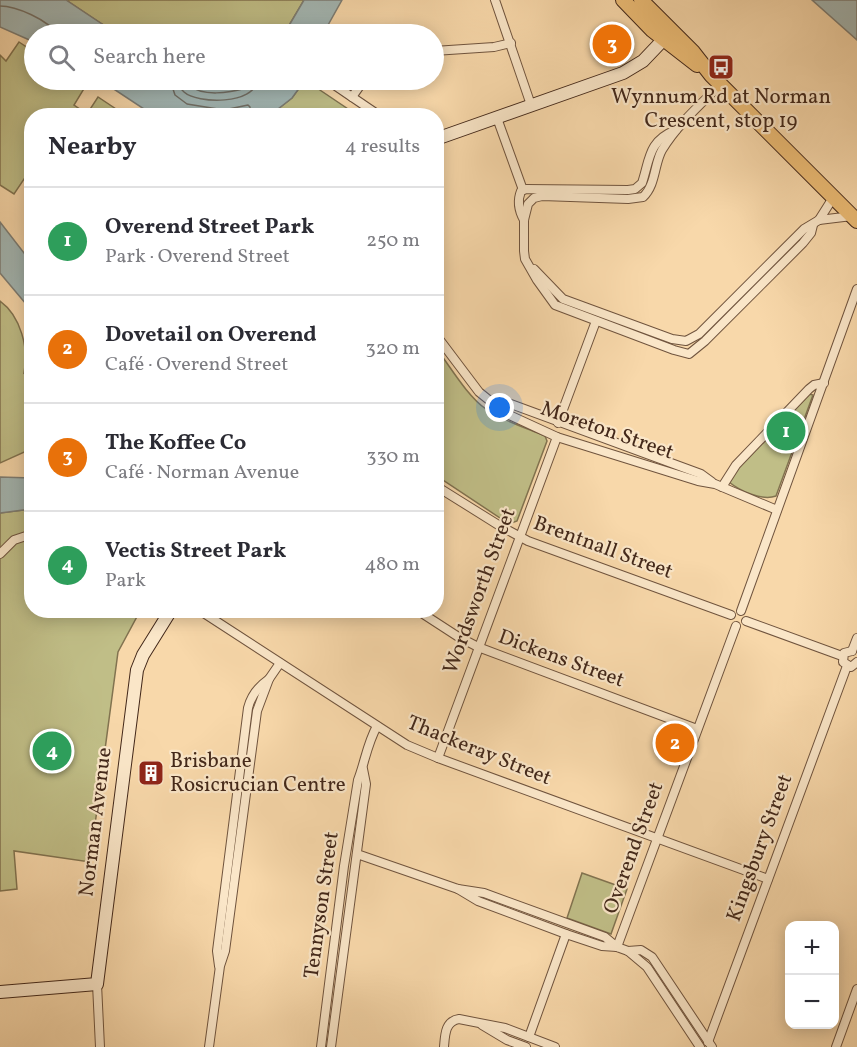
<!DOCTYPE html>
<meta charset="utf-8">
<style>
:root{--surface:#fff;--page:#f2f2f3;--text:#2b2b33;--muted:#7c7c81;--line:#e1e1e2;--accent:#8f2418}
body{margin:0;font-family:Vollkorn,serif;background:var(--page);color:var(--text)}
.controls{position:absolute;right:18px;bottom:18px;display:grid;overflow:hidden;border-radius:12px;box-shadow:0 3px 15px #0003}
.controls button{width:54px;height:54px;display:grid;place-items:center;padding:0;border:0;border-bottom:2px solid var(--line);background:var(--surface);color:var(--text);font:30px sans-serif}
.you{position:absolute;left:500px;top:408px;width:21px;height:21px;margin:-15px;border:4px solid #fff;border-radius:50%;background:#1a73e8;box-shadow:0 0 0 9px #1a73e833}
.badge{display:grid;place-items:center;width:39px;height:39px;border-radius:50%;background:var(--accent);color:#fff;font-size:20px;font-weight:700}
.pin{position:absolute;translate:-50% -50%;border:3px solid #fff;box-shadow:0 2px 6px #0006}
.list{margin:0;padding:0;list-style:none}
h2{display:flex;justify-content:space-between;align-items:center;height:78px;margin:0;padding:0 24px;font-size:26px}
h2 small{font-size:20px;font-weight:400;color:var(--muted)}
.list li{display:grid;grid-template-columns:39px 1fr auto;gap:18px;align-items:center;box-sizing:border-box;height:108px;padding:0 24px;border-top:2px solid var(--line)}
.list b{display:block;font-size:22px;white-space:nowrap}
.list p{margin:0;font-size:20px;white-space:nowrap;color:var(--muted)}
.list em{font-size:20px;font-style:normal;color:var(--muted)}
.icon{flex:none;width:33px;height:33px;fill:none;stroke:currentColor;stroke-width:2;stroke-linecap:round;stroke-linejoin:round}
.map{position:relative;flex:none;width:857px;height:1047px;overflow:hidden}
.search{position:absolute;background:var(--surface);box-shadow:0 3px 15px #0003;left:24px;top:24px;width:420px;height:66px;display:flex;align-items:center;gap:15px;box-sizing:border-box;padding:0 21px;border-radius:33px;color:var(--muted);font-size:22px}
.panel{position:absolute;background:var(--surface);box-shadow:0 3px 15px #0003;left:24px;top:108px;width:420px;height:510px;border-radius:24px}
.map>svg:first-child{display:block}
.green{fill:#c0be87;stroke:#827350;stroke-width:1.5}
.water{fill:#a3b7b4;stroke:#7d7e76;stroke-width:1.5}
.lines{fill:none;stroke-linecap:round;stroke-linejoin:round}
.shore{stroke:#737067;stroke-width:1.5}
.street-casing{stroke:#70543e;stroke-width:10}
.secondary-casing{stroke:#43281a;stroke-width:14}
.primary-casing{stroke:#43281a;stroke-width:16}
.street{stroke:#fae6c8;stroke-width:8}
.secondary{stroke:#fae6c8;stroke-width:12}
.primary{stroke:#ecbc75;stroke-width:14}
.labels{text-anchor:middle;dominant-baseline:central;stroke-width:4.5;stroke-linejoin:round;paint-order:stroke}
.poi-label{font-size:21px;fill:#43281a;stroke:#fae6c8}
.street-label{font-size:21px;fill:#43281a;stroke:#fae6c8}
</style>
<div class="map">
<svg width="857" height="1047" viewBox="0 0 857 1047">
<rect width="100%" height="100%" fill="#f8d8aa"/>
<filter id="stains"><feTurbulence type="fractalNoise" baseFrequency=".00333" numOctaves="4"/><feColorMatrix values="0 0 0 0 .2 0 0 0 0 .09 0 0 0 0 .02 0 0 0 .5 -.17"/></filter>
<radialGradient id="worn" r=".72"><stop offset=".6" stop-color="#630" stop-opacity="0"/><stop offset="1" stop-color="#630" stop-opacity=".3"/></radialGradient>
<g class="green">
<path d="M66 0H304L284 34H117Z"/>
<path d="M19 42 34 52V80H75L85 87 74 105 87 114 98 97 125 115 32 116 31 185 24 179 14 194 0 185V55L6 61Z"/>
<path d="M188 80H254C232 85 209 91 188 80Z"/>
<path d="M305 80 357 115 269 116 292 98Z"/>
<path d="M0 301C21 316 29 349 24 373L32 370 31 449 0 463Z"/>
<path d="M436 348C450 366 467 396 486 409 503 421 526 428 545 436L547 441 517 521 509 524 437 476Z"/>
<path d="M809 394 813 395 776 496C762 501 740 491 729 482L732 474Z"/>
<path d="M31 509 32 610 140 611 118 652 90 862 14 851 17 889 0 891V513Z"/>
<path d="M582 873 627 889 611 934 567 918Z"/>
</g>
<g class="water">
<path d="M0 0H66L117 34H34V42L0 27Z"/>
<path d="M304 0H342L323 34H284Z"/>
<path d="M812 0H857V40Z"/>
<path d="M100 80H188C212 92 229 84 253 80 269 77 288 79 305 80L292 98 269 116 153 115Z"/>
<path d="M0 222 31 262V310L0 273Z"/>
<path d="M0 477 31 478V509L0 513Z"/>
</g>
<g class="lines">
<g class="shore">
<path d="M0 6C16 6 49 20 56 34"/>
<path d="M170 80 175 95 187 104 224 110 248 105 250 107V116"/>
<path d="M179 80C179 85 180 89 184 92 197 104 255 105 257 80"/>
<path d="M187 80 188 85C203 97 229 93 246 88L249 80"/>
</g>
<g class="street-casing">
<g id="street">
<path d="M495 0 531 105"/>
<path d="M434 51 494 47 511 43"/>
<path d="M327 80 380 116"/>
<path d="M721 84C700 105 677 125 662 150 654 164 656 185 643 197L628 199 542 196 534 198 528 204 524 220V251L525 259 537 280 555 305 674 350 689 354 705 341 803 243 811 233 813 225"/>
<path d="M352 97 364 80"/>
<path d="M497 118 523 190"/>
<path d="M524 220C519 211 517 201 521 191L526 189 628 190 635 189 642 183C650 159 648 141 676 130"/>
<path d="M819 220 852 216"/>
<path d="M534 269 563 299 672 339 686 341 699 334 804 229 819 220 831 201 832 195"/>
<path d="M436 335 479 392 505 413 557 437 698 481 715 484 777 510"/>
<path d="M491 402 508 403 701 474 712 482"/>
<path d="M558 423 596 321"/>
<path d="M436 486 500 526 528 541 731 615"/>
<path d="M722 487 736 465 809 389 814 385 824 383"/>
<path d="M0 554 14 540 32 534"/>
<path d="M199 610 407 745 438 758 768 879"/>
<path d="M417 610 457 636 478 647 697 729"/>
<path d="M741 611 857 289"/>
<path d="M746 621 842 656"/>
<path d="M852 651 844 653 843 662 851 667 857 662"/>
<path d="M852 651 857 638"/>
<path d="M438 758 557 437"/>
<path d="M357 854 458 889 484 893 605 937 617 947"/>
<path d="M458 889 478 901 566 934 602 946 617 947 628 951 647 967 700 1047"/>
<path d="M617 947 736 626"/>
<path d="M628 951 641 950 652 957 712 1047"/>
<path d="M219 966 217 951 248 708C251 696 259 686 269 679"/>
<path d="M97 984 100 1047"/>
<path d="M482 1025 507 1040 526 1047"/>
<path d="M529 1037 566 934"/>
<path d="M708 1042 847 666"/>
<path d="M209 1047 220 966 225 951 257 711 269 679 280 663"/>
<path d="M321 1047 344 866 358 780C365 762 367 744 377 726"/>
<path d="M331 1047 366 784 363 769"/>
<path d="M444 1047C445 1035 445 1021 459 1019L505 1028 555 1047"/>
<path d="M836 1047 857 989"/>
</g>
</g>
<g class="secondary-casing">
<g id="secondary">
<path d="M436 139 623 73 643 61 663 40"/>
<path d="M0 992 97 984 137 670 143 655 171 610"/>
</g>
</g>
<g class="primary-casing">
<g id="primary">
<path d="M623 0 652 30 697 65"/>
<path d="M641 0 693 52 711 75 857 221"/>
</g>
</g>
<use href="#street" class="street"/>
<use href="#secondary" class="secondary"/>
<use href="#primary" class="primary"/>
</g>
<defs>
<g id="bus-square" transform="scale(1.35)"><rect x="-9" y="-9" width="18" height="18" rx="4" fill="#8f2418" stroke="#fae6c8"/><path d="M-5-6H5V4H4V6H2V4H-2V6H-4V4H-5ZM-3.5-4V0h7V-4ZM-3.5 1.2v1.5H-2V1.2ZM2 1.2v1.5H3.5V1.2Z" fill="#fff"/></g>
<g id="building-square" transform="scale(1.35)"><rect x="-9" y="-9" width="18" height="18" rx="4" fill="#8f2418" stroke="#fae6c8"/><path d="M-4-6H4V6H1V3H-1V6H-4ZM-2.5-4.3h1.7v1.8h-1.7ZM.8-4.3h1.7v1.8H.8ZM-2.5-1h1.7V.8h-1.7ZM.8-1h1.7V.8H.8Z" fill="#fff"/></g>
</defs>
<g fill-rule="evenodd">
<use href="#bus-square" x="721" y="67"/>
<use href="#building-square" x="151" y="773"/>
</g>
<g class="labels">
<g class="poi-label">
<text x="721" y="97">Wynnum Rd at Norman<tspan x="721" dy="24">Crescent, stop 19</tspan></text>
<text x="170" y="761" text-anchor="start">Brisbane<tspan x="170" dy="24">Rosicrucian Centre</tspan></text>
</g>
<g class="street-label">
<text transform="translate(607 431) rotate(19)">Moreton Street</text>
<text transform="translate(603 548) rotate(20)">Brentnall Street</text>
<text transform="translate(480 591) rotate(-70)">Wordsworth Street</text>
<text transform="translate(561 659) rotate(20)">Dickens Street</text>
<text transform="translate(479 751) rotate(22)">Thackeray Street</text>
<text transform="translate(96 822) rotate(-83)">Norman Avenue</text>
<text transform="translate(634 848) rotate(-70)">Overend Street</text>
<text transform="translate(760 848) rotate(-70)">Kingsbury Street</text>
<text transform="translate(322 905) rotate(-82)">Tennyson Street</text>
</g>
</g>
<rect width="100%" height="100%" filter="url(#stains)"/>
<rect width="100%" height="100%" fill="url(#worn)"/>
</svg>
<div class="controls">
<button>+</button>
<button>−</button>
</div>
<div class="you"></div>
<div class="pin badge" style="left:786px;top:431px;background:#2e9e5b">1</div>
<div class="pin badge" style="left:675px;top:743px;background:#e8710a">2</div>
<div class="pin badge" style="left:612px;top:44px;background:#e8710a">3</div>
<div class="pin badge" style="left:52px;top:751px;background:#2e9e5b">4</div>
<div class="search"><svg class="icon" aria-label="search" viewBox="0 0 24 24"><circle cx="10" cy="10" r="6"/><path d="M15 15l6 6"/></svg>Search here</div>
<section class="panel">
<h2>Nearby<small>4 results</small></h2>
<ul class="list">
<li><span class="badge" style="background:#2e9e5b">1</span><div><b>Overend Street Park</b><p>Park · Overend Street</p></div><em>250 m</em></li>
<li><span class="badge" style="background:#e8710a">2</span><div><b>Dovetail on Overend</b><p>Café · Overend Street</p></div><em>320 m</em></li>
<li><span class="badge" style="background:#e8710a">3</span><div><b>The Koffee Co</b><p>Café · Norman Avenue</p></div><em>330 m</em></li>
<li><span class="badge" style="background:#2e9e5b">4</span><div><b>Vectis Street Park</b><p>Park</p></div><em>480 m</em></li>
</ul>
</section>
</div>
